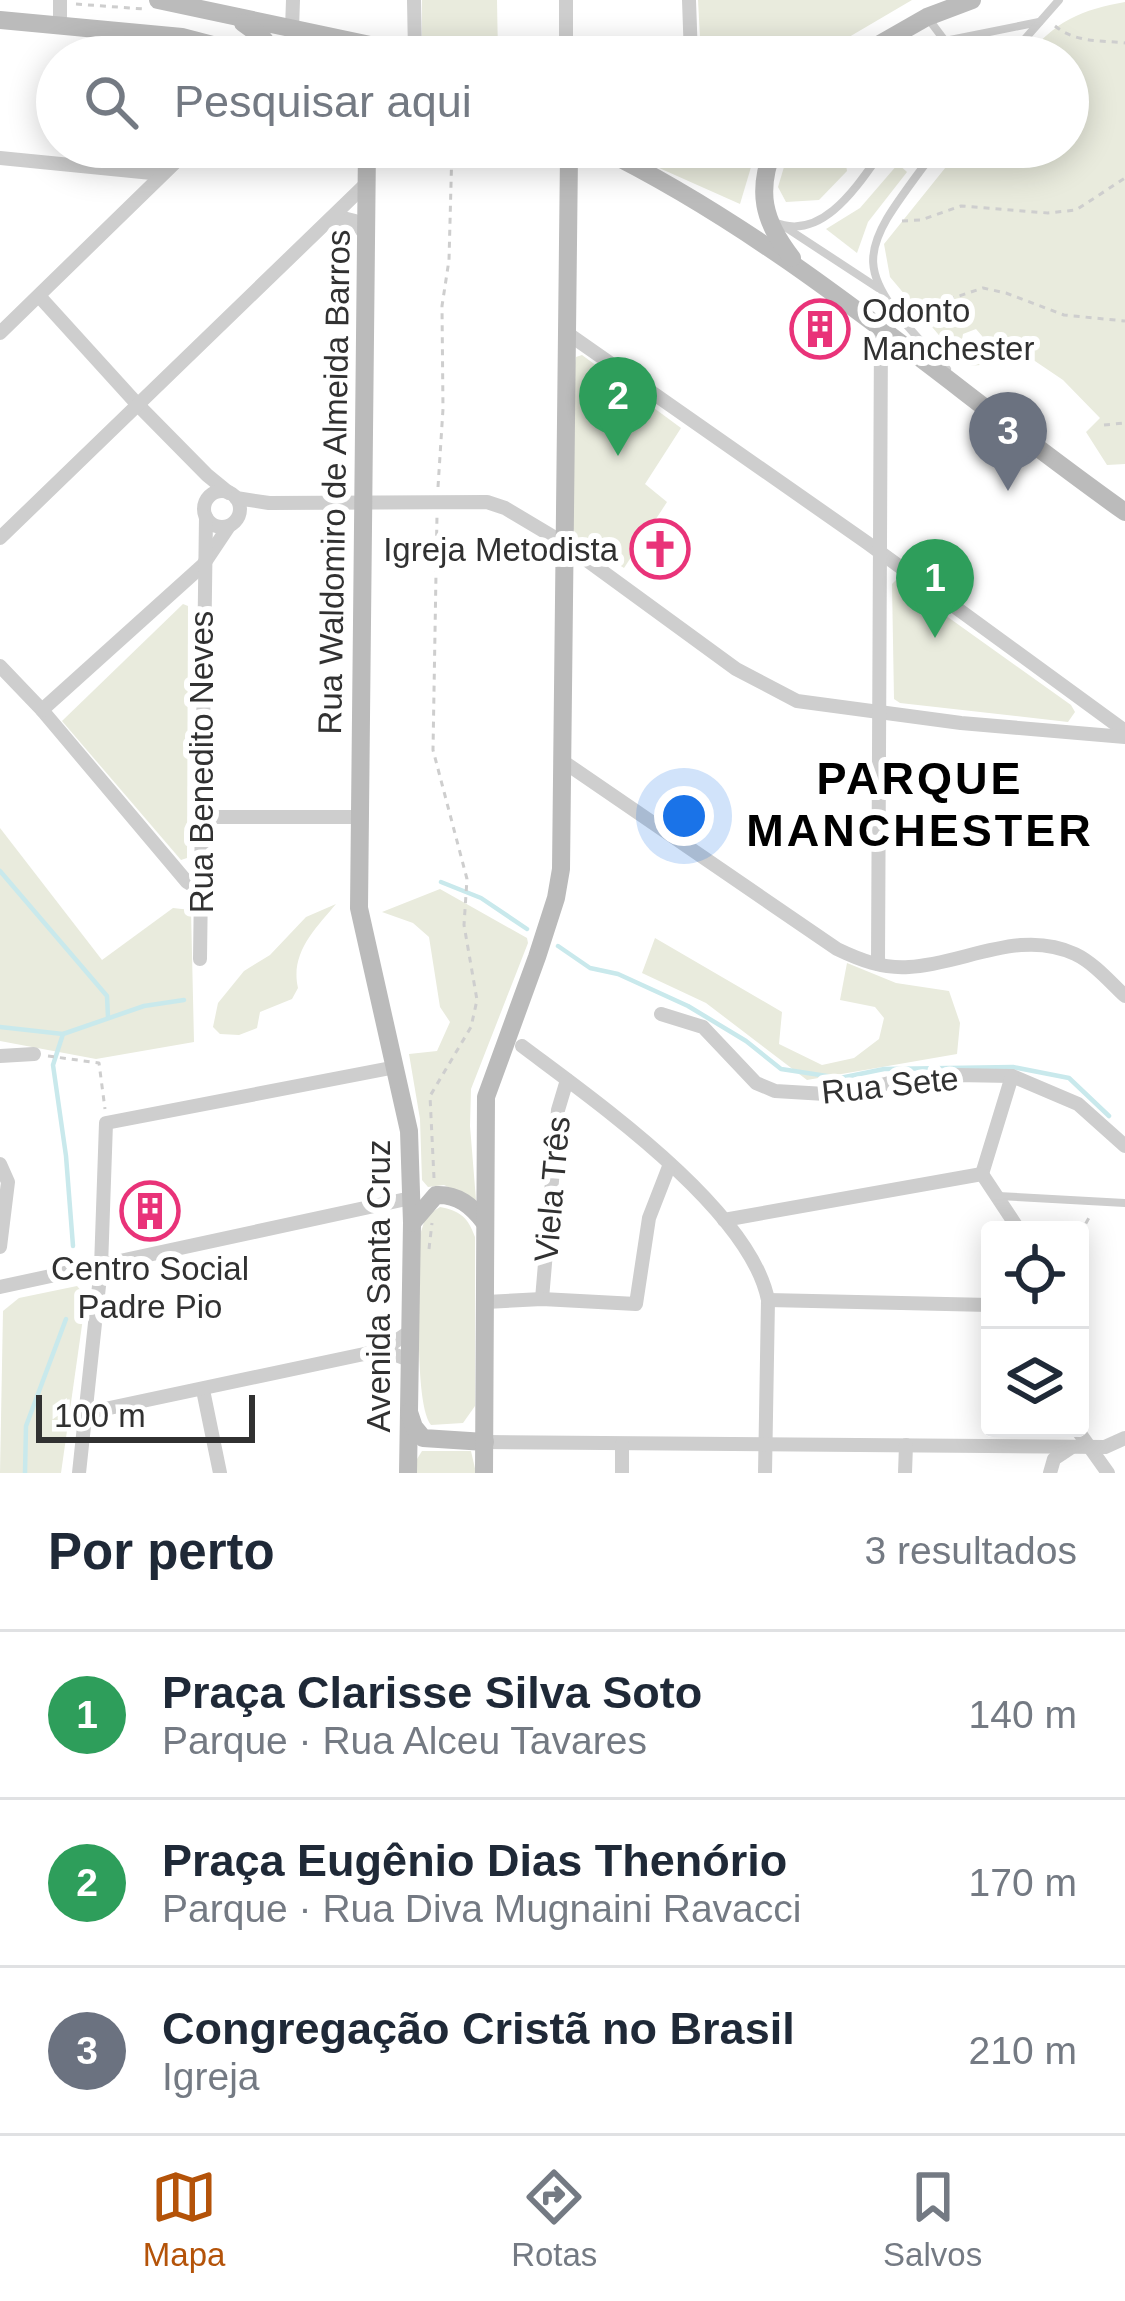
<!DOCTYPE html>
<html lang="pt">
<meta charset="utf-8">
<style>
:root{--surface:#fff;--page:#f2f2f3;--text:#1f2937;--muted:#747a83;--line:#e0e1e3;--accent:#b45309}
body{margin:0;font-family:Helvetica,sans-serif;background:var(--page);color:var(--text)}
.controls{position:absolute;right:36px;bottom:36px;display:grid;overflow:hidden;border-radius:12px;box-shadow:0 6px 30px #0003}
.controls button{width:108px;height:108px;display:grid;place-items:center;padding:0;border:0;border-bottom:3px solid var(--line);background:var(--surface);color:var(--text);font:60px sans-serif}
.scale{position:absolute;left:36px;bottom:30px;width:219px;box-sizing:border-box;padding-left:12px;border:6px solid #313131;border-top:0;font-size:33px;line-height:42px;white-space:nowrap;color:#313131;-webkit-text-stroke:9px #fff;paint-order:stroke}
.you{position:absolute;left:684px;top:816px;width:42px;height:42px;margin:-30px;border:9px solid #fff;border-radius:50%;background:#1a73e8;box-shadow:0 0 0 18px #1a73e833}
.badge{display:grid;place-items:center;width:78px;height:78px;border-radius:50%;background:var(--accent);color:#fff;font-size:39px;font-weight:700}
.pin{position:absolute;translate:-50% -99px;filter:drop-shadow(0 3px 6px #0008)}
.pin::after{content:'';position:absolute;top:63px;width:42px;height:36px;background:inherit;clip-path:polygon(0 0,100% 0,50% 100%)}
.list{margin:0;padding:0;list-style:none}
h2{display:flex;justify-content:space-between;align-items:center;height:156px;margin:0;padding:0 48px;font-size:51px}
h2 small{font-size:39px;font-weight:400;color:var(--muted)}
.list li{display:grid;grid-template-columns:78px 1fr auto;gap:36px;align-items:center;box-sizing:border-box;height:168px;padding:0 48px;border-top:3px solid var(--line)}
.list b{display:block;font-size:45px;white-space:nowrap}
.list p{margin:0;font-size:39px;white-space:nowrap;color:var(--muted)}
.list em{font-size:39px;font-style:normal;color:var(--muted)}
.icon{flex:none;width:66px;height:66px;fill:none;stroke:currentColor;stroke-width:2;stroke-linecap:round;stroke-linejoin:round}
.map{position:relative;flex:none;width:1125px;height:1473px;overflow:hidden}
.search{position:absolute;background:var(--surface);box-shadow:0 6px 30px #0003;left:36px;right:36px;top:36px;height:132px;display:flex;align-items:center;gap:30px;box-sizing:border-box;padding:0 42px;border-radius:66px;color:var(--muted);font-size:45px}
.sheet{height:660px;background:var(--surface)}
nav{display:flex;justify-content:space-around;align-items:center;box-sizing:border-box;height:168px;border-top:3px solid var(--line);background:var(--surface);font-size:33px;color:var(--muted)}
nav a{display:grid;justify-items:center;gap:6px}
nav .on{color:var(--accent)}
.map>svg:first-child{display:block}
.green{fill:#e9ebdd}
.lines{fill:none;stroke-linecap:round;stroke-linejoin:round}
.stream{stroke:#c9e9ec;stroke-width:4.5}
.path{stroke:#cecece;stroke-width:3;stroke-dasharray:6 6;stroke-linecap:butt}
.lane{stroke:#cecece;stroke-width:8}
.street{stroke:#cecece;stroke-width:14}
.secondary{stroke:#bbb;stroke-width:18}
.labels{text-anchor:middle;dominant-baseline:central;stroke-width:12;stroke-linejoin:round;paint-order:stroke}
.poi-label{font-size:33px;fill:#313131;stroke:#fff;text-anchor:start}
.street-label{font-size:33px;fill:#313131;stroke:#fff}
.district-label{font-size:45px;font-weight:bold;letter-spacing:3px;fill:#000;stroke:#fff}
</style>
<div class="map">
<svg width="1125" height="1473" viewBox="0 0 1125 1473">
<rect width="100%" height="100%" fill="#fff"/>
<g class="green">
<path d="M422 0H497L498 57 422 38Z"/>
<path d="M912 0 815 57H701L698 0Z"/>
<path d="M1125 2V464L1107 465 1086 432 1100 418 1063 380 1026 355 988 343 976 329 963 334C959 351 968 356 980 365L970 366 959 359 890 277 884 244 962 147H1068V57H1027C1053 22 1083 9 1125 2Z"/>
<path d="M612 147H757L740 204Z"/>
<path d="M790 147H843L847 171 819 200 786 202 778 187Z"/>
<path d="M898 164 907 172 868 222 857 253 826 229 860 208Z"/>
<path d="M582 355 681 428 645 484 667 502 624 568 579 540 572 527 574 368 576 357Z"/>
<path d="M896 580 1071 705 1075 712 1068 722 900 703 894 699 892 584Z"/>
<path d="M183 604 188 606 187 858 181 860 62 721Z"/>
<path d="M0 828 102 960 173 908 191 910 194 1042 96 1059 0 1041Z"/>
<path d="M440 889 527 938 528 943 471 1089 470 1126 476 1200 444 1185 428 1187 422 1180 420 1119 409 1054 437 1051 450 1022 440 1007 429 937 413 923 382 912Z"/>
<path d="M336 904C315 929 290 953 298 988L292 999 260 1012 257 1028 239 1035 220 1034 213 1027 218 1003 244 971 270 955 306 917Z"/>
<path d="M655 938 782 1012 779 1044 822 1065 854 1058 879 1039 884 1018 875 1007 840 1000 847 963 896 983 949 991 960 1023 957 1054 807 1080 706 1003 642 973Z"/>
<path d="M440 1207C460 1211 468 1217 475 1237V1406L463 1423 431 1425C413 1403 420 1271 420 1235L426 1216Z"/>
<path d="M77 1286 83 1293 84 1311 61 1473H0L3 1311 19 1298Z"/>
<path d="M422 1451H471L476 1473H416L417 1459Z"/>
</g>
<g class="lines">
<g class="stream">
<path d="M0 871 107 996 108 1017"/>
<path d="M441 882 481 898 527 929"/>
<path d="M558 946 590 968 618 974 688 1006 746 1041 781 1069 840 1078 884 1069 1013 1067 1069 1078 1109 1116"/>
<path d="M0 1027 63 1034 144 1006 184 1000"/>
<path d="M63 1034 53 1065 66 1156 73 1246"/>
<path d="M25 1473 26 1426 66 1319"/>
</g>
<g class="path">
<path d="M76 4 144 9"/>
<path d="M1055 26C1076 43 1100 40 1125 43"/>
<path d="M291 46 329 57"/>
<path d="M442 47 474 57"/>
<path d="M826 57 845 46"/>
<path d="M902 221 921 220 961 206 1048 213 1076 210 1125 178"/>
<path d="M914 311 983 288 1006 293 1064 315 1125 321"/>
<path d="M1104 425 1125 423"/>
<path d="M438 487 443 409 442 306 449 260 452 147"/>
<path d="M48 1056 99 1063 105 1109"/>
<path d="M434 1178 430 1096 471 1027 477 1000 464 925 467 879 433 750 437 515"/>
<path d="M1080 1234 1091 1214"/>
<path d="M1080 1242 1090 1248"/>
<path d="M429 1249 432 1223"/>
</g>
<g class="lane">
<path d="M927 17 945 41 947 57"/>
<path d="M945 41 1039 22"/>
<path d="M1009 57 1059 0"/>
<path d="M938 147C855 258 845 263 947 369"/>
<path d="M774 222C824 244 861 180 885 147"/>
<path d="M785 227 878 288"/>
<path d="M998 1196 1125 1203"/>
</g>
<g class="street">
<path d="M60 0V26"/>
<path d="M414 0 415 53"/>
<path d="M689 0 691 57"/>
<path d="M292 29 293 0"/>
<path d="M566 57V0"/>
<path d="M0 158 162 174"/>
<path d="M328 223 343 218 355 221 367 237"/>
<path d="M39 296 138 405 207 475 229 493"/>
<path d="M0 333 191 147"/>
<path d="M567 333 866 542 1125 731"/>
<circle cx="222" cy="509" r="18"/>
<path d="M236 498 269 503 487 502 505 508 562 542 736 669 797 701 961 723 1125 737"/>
<path d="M0 538 367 183"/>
<path d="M0 666 42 710 187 882 199 889"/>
<path d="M42 710 203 565 229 526"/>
<path d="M561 760 837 949C860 960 883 969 909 967 964 964 1020 928 1075 954 1094 963 1110 982 1125 996"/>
<path d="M200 817H359"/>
<path d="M200 959 206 517"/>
<path d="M878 964 881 331"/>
<path d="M661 1014 703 1027 756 1083 775 1091 842 1095 897 1081 956 1075 1012 1076 1078 1104 1125 1146"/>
<path d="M522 1046C595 1101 750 1209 768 1300L765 1473"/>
<path d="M0 1056 34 1054"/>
<path d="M0 1164 8 1182 0 1247"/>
<path d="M982 1174 1012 1076"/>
<path d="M982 1174 1019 1230"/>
<path d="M724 1220 982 1174"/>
<path d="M0 1287 411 1198"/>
<path d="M542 1299 558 1110 567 1080"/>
<path d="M768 1300 990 1305"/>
<path d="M486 1302 542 1299 636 1304 649 1218 670 1164"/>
<path d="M409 1360 383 1350 409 1332"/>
<path d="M203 1390 220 1473"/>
<path d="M86 1413 383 1350"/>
<path d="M1076 1428 1108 1473"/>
<path d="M485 1442 1105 1447 1125 1438"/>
<path d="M622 1444V1473"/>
<path d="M79 1473 101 1267 106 1123 396 1067"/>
<path d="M905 1473 906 1445"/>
<path d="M1050 1473 1054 1459 1072 1447"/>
</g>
<g class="secondary">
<path d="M158 0 427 57"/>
<path d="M0 20 182 37 259 57"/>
<path d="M243 23 261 36 278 57"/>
<path d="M857 57 927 17 972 0"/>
<path d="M367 147 359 908 409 1131 412 1223 408 1473"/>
<path d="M597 147C790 241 951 389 1125 512"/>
<path d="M774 147C756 191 763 221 792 258"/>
<path d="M412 1223 436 1195C458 1194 472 1206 485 1223"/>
<path d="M409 1412 414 1427 423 1438 485 1442"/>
<path d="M484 1473 486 1097 537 957 556 898 561 869 569 154 573 147"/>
</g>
</g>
<defs>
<g id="building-ring" transform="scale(3)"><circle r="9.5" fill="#fff" stroke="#e93379" stroke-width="1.5"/><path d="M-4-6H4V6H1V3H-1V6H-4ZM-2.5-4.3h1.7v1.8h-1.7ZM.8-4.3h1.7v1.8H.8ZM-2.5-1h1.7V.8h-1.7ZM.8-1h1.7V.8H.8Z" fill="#e93379"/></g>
<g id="church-ring" transform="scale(3)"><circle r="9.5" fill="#fff" stroke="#e93379" stroke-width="1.5"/><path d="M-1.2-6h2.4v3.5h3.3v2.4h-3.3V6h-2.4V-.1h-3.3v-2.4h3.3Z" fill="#e93379"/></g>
</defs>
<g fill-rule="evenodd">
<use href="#building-ring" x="820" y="329"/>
<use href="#church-ring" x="660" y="549"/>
<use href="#building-ring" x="150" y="1211"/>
</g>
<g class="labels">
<g class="poi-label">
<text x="862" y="310">Odonto<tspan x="862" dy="38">Manchester</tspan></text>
<text x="618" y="549" text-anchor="end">Igreja Metodista</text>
<text x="150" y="1268" text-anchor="middle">Centro Social<tspan x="150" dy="38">Padre Pio</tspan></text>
</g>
<g class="street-label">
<text transform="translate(334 482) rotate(-89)">Rua Waldomiro de Almeida Barros</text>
<text transform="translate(201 762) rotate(-90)">Rua Benedito Neves</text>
<text transform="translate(890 1085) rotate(-6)">Rua Sete</text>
<text transform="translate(552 1189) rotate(-85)">Viela Três</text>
<text transform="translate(378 1286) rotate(-90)">Avenida Santa Cruz</text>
</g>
<g class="district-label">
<text x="920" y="778">PARQUE<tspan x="920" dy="52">MANCHESTER</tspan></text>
</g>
</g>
</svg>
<div class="controls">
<button><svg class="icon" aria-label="locate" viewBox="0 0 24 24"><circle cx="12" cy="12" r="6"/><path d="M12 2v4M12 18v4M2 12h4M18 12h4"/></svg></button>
<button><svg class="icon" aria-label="layers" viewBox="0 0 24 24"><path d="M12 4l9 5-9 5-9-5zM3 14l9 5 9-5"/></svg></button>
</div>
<div class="scale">100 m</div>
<div class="you"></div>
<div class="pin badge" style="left:935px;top:638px;background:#2e9e5b">1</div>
<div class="pin badge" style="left:618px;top:456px;background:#2e9e5b">2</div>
<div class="pin badge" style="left:1008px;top:491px;background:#6b7280">3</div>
<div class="search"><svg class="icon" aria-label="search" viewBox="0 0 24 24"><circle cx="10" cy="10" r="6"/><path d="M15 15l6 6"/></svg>Pesquisar aqui</div>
</div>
<section class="sheet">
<h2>Por perto<small>3 resultados</small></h2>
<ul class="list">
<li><span class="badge" style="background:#2e9e5b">1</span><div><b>Praça Clarisse Silva Soto</b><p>Parque · Rua Alceu Tavares</p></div><em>140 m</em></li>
<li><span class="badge" style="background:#2e9e5b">2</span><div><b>Praça Eugênio Dias Thenório</b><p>Parque · Rua Diva Mugnaini Ravacci</p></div><em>170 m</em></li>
<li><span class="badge" style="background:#6b7280">3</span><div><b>Congregação Cristã no Brasil</b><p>Igreja</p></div><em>210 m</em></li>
</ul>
</section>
<nav>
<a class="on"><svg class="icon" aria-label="map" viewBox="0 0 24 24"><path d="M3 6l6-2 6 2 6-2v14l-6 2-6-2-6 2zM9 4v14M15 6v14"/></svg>Mapa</a>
<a><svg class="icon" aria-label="directions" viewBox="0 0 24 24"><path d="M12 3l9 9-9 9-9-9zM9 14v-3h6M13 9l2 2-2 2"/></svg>Rotas</a>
<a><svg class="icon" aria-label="saved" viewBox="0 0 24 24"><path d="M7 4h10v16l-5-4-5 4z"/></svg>Salvos</a>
</nav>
